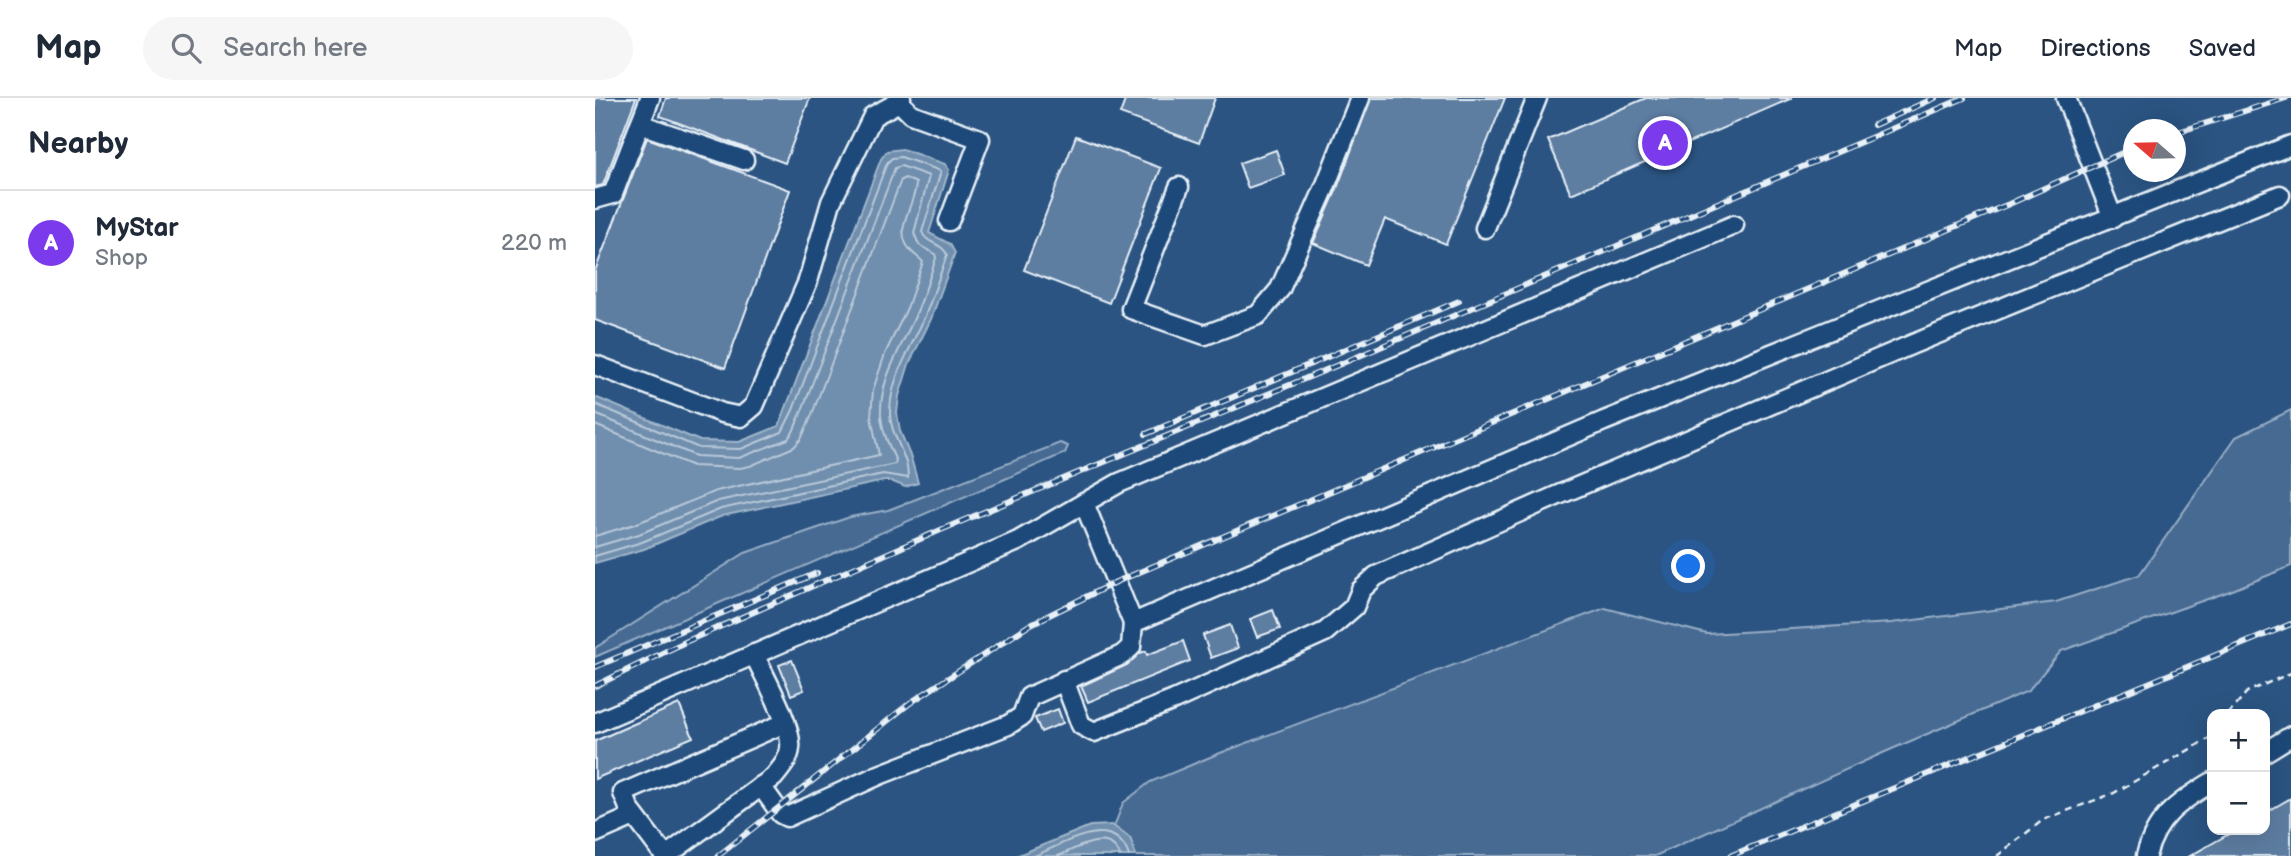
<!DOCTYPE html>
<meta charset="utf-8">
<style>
:root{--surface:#fff;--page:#f6f6f7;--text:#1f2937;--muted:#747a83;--line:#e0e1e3;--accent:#7c3aed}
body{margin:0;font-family:"Balsamiq Sans",sans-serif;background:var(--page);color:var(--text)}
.controls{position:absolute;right:21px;bottom:21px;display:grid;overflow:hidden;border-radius:14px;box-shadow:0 7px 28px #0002}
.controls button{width:63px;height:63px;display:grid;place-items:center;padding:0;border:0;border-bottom:2px solid var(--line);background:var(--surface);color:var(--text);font:35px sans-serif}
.compass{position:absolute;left:1528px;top:21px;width:63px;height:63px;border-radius:50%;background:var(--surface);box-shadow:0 7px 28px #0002;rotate:290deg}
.you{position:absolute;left:1094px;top:469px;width:24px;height:24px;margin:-18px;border:5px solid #fff;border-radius:50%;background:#1a73e8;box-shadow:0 0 0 10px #1a73e833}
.badge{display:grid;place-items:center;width:46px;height:46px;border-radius:50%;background:var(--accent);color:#fff;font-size:23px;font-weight:700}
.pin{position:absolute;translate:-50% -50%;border:4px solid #fff;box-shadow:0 2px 7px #0006}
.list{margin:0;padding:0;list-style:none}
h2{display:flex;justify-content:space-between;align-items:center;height:91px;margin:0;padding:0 28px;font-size:30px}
h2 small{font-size:23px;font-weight:400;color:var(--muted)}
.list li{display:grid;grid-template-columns:46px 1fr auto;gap:21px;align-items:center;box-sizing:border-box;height:105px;padding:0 28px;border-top:2px solid var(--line)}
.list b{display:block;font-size:26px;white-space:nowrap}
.list p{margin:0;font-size:23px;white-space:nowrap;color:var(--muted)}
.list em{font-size:23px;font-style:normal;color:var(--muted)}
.icon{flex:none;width:38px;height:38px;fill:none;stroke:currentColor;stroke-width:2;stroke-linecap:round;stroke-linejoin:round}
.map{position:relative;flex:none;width:1696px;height:758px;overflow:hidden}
header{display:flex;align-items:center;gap:42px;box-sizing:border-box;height:98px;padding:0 35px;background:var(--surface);border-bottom:2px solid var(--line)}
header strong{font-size:33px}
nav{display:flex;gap:38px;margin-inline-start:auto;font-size:24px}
.search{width:490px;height:63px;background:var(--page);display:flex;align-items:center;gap:18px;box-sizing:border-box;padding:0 24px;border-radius:38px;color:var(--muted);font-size:26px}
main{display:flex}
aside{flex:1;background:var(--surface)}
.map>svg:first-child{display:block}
.green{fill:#476b93;stroke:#98aec6;stroke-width:2}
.water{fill:#708ead;stroke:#a0b6cb;stroke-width:2}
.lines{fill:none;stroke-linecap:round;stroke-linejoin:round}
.shore{stroke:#b8c9da;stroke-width:2}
.building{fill:#5d7da1;stroke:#e8f1f8;stroke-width:2}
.minor-casing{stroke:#e8f1f8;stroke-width:23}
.path{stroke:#e8f1f8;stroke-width:2.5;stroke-dasharray:7 5;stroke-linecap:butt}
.minor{stroke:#1f4a7a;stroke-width:18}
.rail-casing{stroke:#e8f1f8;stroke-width:6}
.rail{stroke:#1f4a7a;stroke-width:3.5;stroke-dasharray:10;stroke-linecap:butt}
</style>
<header>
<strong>Map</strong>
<div class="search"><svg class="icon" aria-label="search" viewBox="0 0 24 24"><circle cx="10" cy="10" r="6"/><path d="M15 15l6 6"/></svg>Search here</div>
<nav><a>Map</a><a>Directions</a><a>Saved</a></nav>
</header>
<main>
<aside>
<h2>Nearby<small></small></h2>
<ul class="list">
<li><span class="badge">A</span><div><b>MyStar</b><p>Shop</p></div><em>220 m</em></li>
</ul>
</aside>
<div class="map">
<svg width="1696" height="758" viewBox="0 0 1696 758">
<rect width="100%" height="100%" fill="#2b5482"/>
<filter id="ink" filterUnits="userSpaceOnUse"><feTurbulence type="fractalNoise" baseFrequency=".0143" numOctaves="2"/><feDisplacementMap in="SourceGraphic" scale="14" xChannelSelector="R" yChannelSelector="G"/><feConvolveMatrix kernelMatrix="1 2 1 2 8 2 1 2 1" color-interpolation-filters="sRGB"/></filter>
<g filter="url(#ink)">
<g class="green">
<path d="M1696 312V468L1635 493 1466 553 1433 593 1290 654 1060 758H541L535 740 519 729 528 705 555 684 620 657 1010 510 1112 536 1296 525 1461 504 1544 477 1641 339Z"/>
<path d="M465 345 473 348 470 355 0 559V550L150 455 255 419 293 412Z"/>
</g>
<g class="water">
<path d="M307 51 350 66 354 72 334 135 355 146 360 155 336 221 314 266 304 298 302 315 305 333 316 360 323 385 310 389 296 383H289L127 418 49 451 0 465V299L105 343 144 344 184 328 286 61 292 53Z"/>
<path d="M517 727 535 740 541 758H421L495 728Z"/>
</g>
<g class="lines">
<g class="shore">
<path d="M0 306 104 350 146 351 187 334 198 312 292 65 297 60 306 59 346 73 327 134C331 146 348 145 352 157 345 177 338 198 330 218 317 249 296 278 295 313 294 337 314 357 313 380L288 376 126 411 47 444 0 458"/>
<path d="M0 316 101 358 144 360 193 341 198 334 206 315 300 70 306 68 334 78 319 135 324 147 340 156 341 160C335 178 329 198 321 216 308 247 284 281 286 317 287 333 294 348 301 363L300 366 123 403 44 436 0 449"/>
<path d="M0 327 98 368 145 370 155 368 199 349 206 341 216 319 306 82 310 80 321 85C321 105 299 129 313 149 317 156 324 159 328 164L312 210 290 256 278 292 276 319 284 357 121 393 40 426 0 438"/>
<path d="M439 758C469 746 519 713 534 758"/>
<path d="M463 758C481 751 515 729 525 758"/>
</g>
</g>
<g class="building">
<path d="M0 0H41L8 87 0 89Z"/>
<path d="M71 0H215L190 65 65 18Z"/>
<path d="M531 0H620L604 45 525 16Z"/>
<path d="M776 0H910L851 146 790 121 771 167 718 145 741 93Z"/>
<path d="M1051 0H1197L976 96 953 42Z"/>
<path d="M481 38 566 70 514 205 429 172Z"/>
<path d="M52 40 195 92 130 270 0 222V173Z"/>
<path d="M681 52 690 77 653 90 644 65Z"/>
<path d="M678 512 685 531 662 539 655 521Z"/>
<path d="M635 527 643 550 616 560 608 537Z"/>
<path d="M588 543 595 563 493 604 486 588 532 567 545 555 551 553 552 557Z"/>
<path d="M197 562 209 592 196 597 184 567Z"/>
<path d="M84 606 98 639 0 681V643Z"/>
<path d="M463 611 468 625 446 634 440 620Z"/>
<path d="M1696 700V758H1595L1641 732H1670V715Z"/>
</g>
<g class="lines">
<g class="minor-casing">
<g id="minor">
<path d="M55 0 45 26 149 62"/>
<path d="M306 0 304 4 316 16 385 41 354 123"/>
<path d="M1471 0 1518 120"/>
<path d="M584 89 536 211 610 237 663 217 685 191 730 89 765 0"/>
<path d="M0 101 18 96 45 26"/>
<path d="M890 130 942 0"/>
<path d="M0 267 127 315 146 319 159 308 213 183 236 104 278 18 304 4"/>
<path d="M538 525 489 405 524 385 1139 127"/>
<path d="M469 582 486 627 499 634 579 602 730 534 759 509 766 492 781 478 961 398 1318 246 1685 97"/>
<path d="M0 625 423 443 489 405"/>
<path d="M1670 654 1696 638"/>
<path d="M166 688 186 716 192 719 284 677 413 627 427 618 434 599 527 557 536 549 538 525 1009 323 1696 47"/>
<path d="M0 735 39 718"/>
<path d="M70 758 35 712 28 695 190 625"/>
<path d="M71 758 179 679C186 670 194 662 195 650 198 629 169 578 159 556"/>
<path d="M1551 758C1561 719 1584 704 1617 684"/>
</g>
</g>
<g class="path">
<path d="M1633 616 1652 594 1696 575"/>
<path d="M1402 758 1448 722 1519 695 1613 641 1617 636"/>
</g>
<use href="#minor" class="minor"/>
<g class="rail-casing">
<g id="rail">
<path d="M1279 27 1340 0"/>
<path d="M1580 35 1691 0"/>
<path d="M551 336 864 203"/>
<path d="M0 569 222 475"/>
<path d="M0 588 90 544 348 431 743 267 1369 0"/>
<path d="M123 758 315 605 436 526 521 484 1414 106 1538 50"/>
<path d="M1135 758 1696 526"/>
</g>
</g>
<use href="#rail" class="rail"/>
</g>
</g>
</svg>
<div class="controls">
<button>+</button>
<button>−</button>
</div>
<svg class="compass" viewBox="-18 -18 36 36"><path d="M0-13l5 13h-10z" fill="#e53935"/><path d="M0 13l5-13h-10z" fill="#747a83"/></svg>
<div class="you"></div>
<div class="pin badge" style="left:1070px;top:45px">A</div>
</div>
</main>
